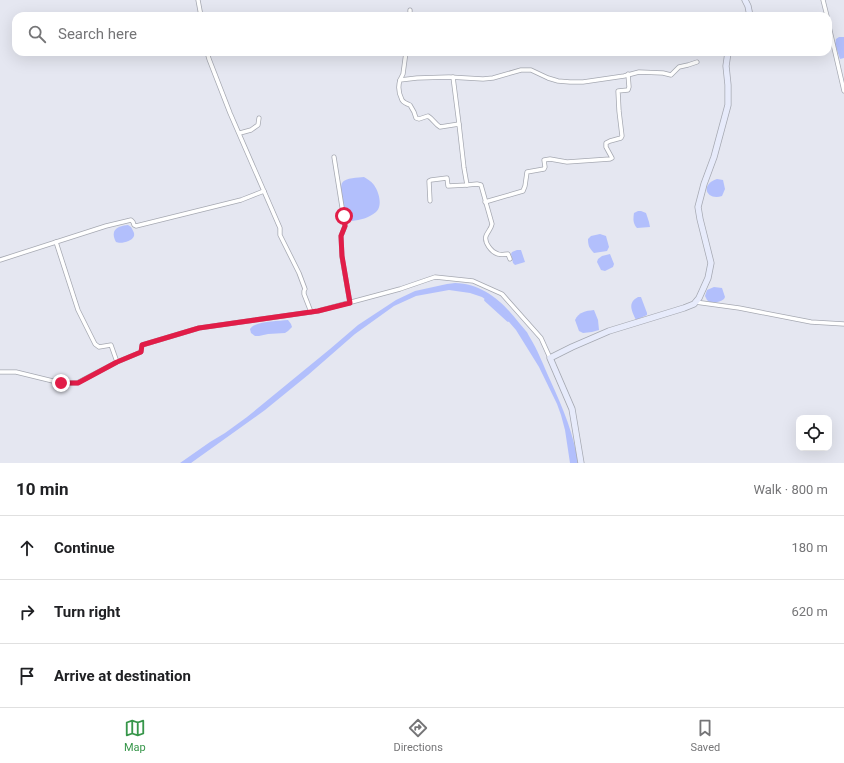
<!DOCTYPE html>
<meta charset="utf-8">
<style>
:root{--surface:#fff;--page:#f6f6f6;--text:#202124;--muted:#757577;--line:#e0e0e0;--accent:#37964a}
body{margin:0;font-family:Roboto,sans-serif;background:var(--page);color:var(--text)}
.controls{position:absolute;right:12px;bottom:12px;display:grid;overflow:hidden;border-radius:8px;box-shadow:0 4px 16px #0002}
.controls button{width:36px;height:36px;display:grid;place-items:center;padding:0;border:0;border-bottom:1px solid var(--line);background:var(--surface);color:var(--text);font:20px sans-serif}
.stop{position:absolute;width:12px;height:12px;margin:-9px;border:3px solid #e11d48;border-radius:50%;background:#fff}
.stop.end{background:#e11d48;border-color:#fff;box-shadow:0 1px 4px #0008}
.list{margin:0;padding:0;list-style:none}
h2{display:flex;justify-content:space-between;align-items:center;height:52px;margin:0;padding:0 16px;font-size:17px}
h2 small{font-size:13px;font-weight:400;color:var(--muted)}
.list li{display:grid;grid-template-columns:26px 1fr auto;gap:12px;align-items:center;box-sizing:border-box;height:64px;padding:0 16px;border-top:1px solid var(--line)}
.list b{display:block;font-size:15px;white-space:nowrap}
.list em{font-size:13px;font-style:normal;color:var(--muted)}
.icon{flex:none;width:22px;height:22px;fill:none;stroke:currentColor;stroke-width:2;stroke-linecap:round;stroke-linejoin:round}
.map{position:relative;flex:none;width:844px;height:463px;overflow:hidden}
.search{position:absolute;background:var(--surface);box-shadow:0 4px 16px #0002;left:12px;right:12px;top:12px;height:44px;display:flex;align-items:center;gap:10px;box-sizing:border-box;padding:0 14px;border-radius:12px;color:var(--muted);font-size:15px}
.sheet{height:244px;background:var(--surface)}
nav{display:flex;justify-content:space-around;align-items:center;box-sizing:border-box;height:56px;border-top:1px solid var(--line);background:var(--surface);font-size:11px;color:var(--muted)}
nav a{display:grid;justify-items:center;gap:2px}
nav .on{color:var(--accent)}
.map>svg:first-child{display:block}
.water{fill:#b2bffc}
.lines{fill:none;stroke-linecap:round;stroke-linejoin:round}
.canal{stroke:#b2bffc;stroke-width:3.5}
.street-casing{stroke:#a6a9b2;stroke-width:5}
.secondary-casing{stroke:#a6a9b2;stroke-width:7}
.street{stroke:#fff;stroke-width:3.5}
.secondary{stroke:#e7ebfb;stroke-width:5.5}
.route{stroke:#e11d48;stroke-width:5}
</style>
<div class="map">
<svg width="844" height="463" viewBox="0 0 844 463">
<rect width="100%" height="100%" fill="#e5e7f1"/>
<g class="water">
<path d="M839 37H844V58L840 59 835 44 836 39Z"/>
<path d="M364 177C367 179 371 181 374 185 379 192 383 206 376 212 369 218 360 220 352 221 349 219 349 219 347 217 344 211 339 188 342 183 346 177 358 178 364 177Z"/>
<path d="M717 179 723 180 725 189 722 196C707 201 699 185 717 179Z"/>
<path d="M638 211H641L646 213 649 222 650 227 637 228C633 224 633 219 634 213Z"/>
<path d="M128 225 131 227C132 229 135 233 134 236 132 242 120 244 116 242 110 230 117 226 128 225Z"/>
<path d="M600 234 606 236 609 247 607 251 594 253C589 248 588 245 588 239L591 236Z"/>
<path d="M517 250H521L525 262 515 265 513 263 511 254 512 252Z"/>
<path d="M610 254 614 264 613 267 605 271 601 270 597 262 598 259 602 256Z"/>
<path d="M455 283C484 284 503 302 520 324 523 328 527 331 529 336 538 350 544 367 551 382 564 411 573 432 578 463H570L565 430 561 415 557 404 539 367 516 330 504 316 493 305 482 297 470 293 449 290 416 296 394 306 355 334 308 375 265 410 191 463H180L210 442 225 433 247 417 330 349 358 325 396 300 415 291 447 284Z"/>
<path d="M714 287 722 288 725 297 724 299C719 303 711 304 707 300L705 296 707 290Z"/>
<path d="M638 297H641L647 313V315L636 320C632 311 627 303 638 297Z"/>
<path d="M594 310 598 320 599 330 592 332 583 333 579 331 575 320C579 312 585 311 594 310Z"/>
<path d="M288 320 291 324 292 327 288 331 285 333 268 334 259 336H255L251 333 250 329C252 327 252 326 255 325 263 321 279 321 288 320Z"/>
</g>
<g class="lines">
<path class="canal" d="M486 300 508 320"/>
<g class="street-casing">
<g id="street">
<path d="M198 0 201 16"/>
<path d="M823 0 827 16"/>
<path d="M410 16V10"/>
<path d="M828 22 844 91"/>
<path d="M207 52 209 59 230 113 280 228V235L299 273 305 289 304 291V294L311 312"/>
<path d="M453 77 459 124"/>
<path d="M400 80 403 74 406 52"/>
<path d="M240 133 251 130 258 125 259 118"/>
<path d="M334 157 345 226 341 236 342 257 350 303"/>
<path d="M467 185 477 184 481 185 492 224C491 229 488 231 486 236 484 242 491 252 498 254 501 255 505 254 508 254L510 259"/>
<path d="M430 201 429 181 431 180 447 178 448 186 467 185 464 168 459 124 440 127C435 124 433 119 428 116L419 119 416 118 414 112 410 105C407 104 404 103 402 100 399 94 398 86 400 80L417 78 449 77 483 79 493 78 521 70H531L548 78 558 81 570 82H583L624 76 639 72 663 73 671 75 679 67 688 65 697 62"/>
<path d="M485 202 523 191 525 186 527 172 544 169 545 167 544 160 550 159 567 162 610 159 612 158 606 147V143L610 141 621 138 622 136 619 111 618 91 628 90 629 87 628 74"/>
<path d="M56 242 78 310 95 344 99 347 111 345 117 362"/>
<path d="M0 260 106 226 131 220 133 222 134 225 136 226 241 200 264 191"/>
<path d="M695 302 739 308 811 322 844 324"/>
<path d="M0 372H16L61 383H77L117 362 141 352 142 345 199 328 318 311 400 289 435 277 473 281 502 294 541 338 550 358"/>
</g>
</g>
<g class="secondary-casing">
<g id="secondary">
<path d="M745 0 748 6 750 16"/>
<path d="M581 463 572 409 550 358 572 347 609 331 684 308 694 304 699 298 708 278 711 263 700 219 698 207 704 184 714 157 728 105V85L726 66 728 52"/>
</g>
</g>
<use href="#street" class="street"/>
<use href="#secondary" class="secondary"/>
</g>
<g class="lines">
<path class="route" d="M61 383H78L117 362 141 352 142 345 199 328 318 311 350 303 342 256 341 236 345 226 344 216"/>
</g>
</svg>
<div class="controls">
<button><svg class="icon" aria-label="locate" viewBox="0 0 24 24"><circle cx="12" cy="12" r="6"/><path d="M12 2v4M12 18v4M2 12h4M18 12h4"/></svg></button>
</div>
<div class="stop" style="left:344px;top:216px"></div>
<div class="stop end" style="left:61px;top:383px"></div>
<div class="search"><svg class="icon" aria-label="search" viewBox="0 0 24 24"><circle cx="10" cy="10" r="6"/><path d="M15 15l6 6"/></svg>Search here</div>
</div>
<section class="sheet">
<h2>10 min<small>Walk · 800 m</small></h2>
<ul class="list">
<li><svg class="icon" aria-label="ahead" viewBox="0 0 24 24"><path d="M12 20V5M6 11l6-6 6 6"/></svg><div><b>Continue</b></div><em>180 m</em></li>
<li><svg class="icon" aria-label="right" viewBox="0 0 24 24"><path d="M7 20v-9h11M14 6l5 5-5 5"/></svg><div><b>Turn right</b></div><em>620 m</em></li>
<li><svg class="icon" aria-label="arrive" viewBox="0 0 24 24"><path d="M6 21V4h12l-3 4 3 4H6"/></svg><div><b>Arrive at destination</b></div></li>
</ul>
</section>
<nav>
<a class="on"><svg class="icon" aria-label="map" viewBox="0 0 24 24"><path d="M3 6l6-2 6 2 6-2v14l-6 2-6-2-6 2zM9 4v14M15 6v14"/></svg>Map</a>
<a><svg class="icon" aria-label="directions" viewBox="0 0 24 24"><path d="M12 3l9 9-9 9-9-9zM9 14v-3h6M13 9l2 2-2 2"/></svg>Directions</a>
<a><svg class="icon" aria-label="saved" viewBox="0 0 24 24"><path d="M7 4h10v16l-5-4-5 4z"/></svg>Saved</a>
</nav>
